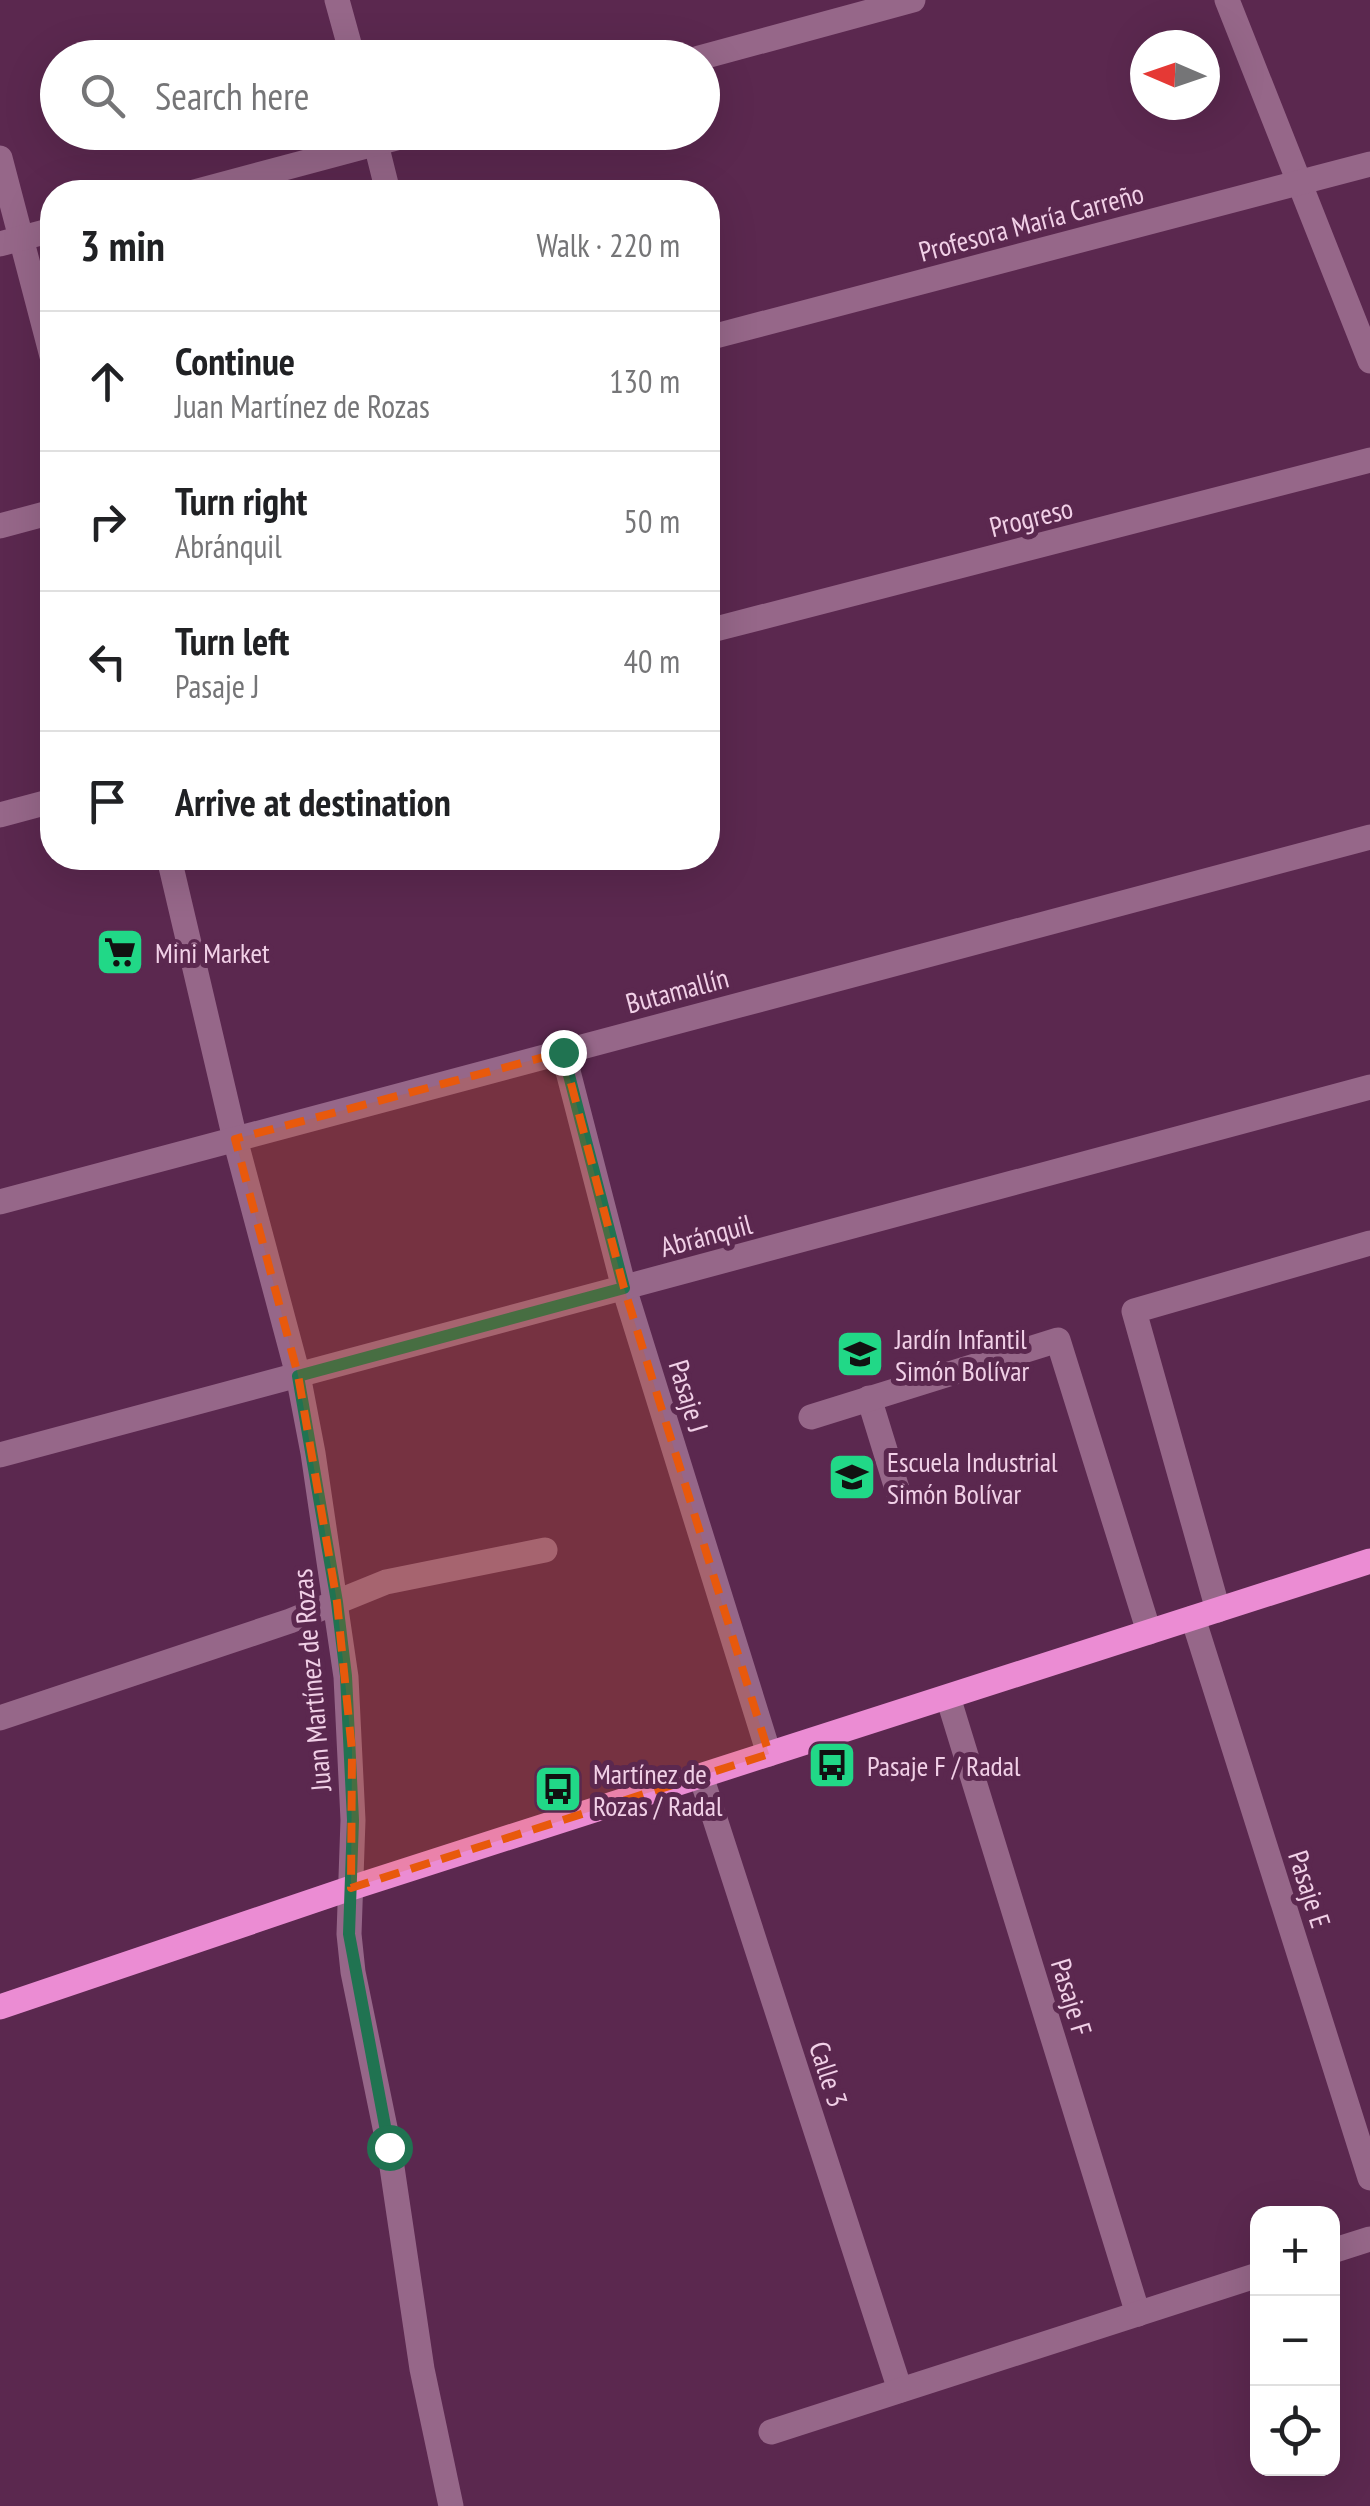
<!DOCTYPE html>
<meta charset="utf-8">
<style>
:root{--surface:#fff;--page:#f2f2f2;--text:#202124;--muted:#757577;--line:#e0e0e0}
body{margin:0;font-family:"PT Sans Narrow",sans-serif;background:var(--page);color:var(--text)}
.controls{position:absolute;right:30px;bottom:30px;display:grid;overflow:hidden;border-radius:20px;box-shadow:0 10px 40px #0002}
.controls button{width:90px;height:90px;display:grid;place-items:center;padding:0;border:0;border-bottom:2px solid var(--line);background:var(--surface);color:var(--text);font:50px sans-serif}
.compass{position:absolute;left:1130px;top:30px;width:90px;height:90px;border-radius:50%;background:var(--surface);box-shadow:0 10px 40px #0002;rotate:272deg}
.stop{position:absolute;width:30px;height:30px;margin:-22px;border:8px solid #207351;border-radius:50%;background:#fff}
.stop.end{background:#207351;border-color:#fff;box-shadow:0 2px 10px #0008}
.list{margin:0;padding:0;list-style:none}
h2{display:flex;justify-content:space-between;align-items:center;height:130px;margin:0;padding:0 40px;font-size:42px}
h2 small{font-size:32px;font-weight:400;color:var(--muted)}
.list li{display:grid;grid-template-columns:65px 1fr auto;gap:30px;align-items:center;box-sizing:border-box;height:140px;padding:0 40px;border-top:2px solid var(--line)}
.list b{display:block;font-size:38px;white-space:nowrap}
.list p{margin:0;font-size:32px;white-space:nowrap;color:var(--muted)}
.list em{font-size:32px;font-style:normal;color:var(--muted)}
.icon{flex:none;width:55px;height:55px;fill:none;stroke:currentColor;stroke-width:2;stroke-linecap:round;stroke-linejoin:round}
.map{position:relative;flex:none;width:1370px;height:2506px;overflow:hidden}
.search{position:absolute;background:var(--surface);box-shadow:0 10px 40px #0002;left:40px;top:40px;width:680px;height:110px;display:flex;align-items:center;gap:25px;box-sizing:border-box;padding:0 35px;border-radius:55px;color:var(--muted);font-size:38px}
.panel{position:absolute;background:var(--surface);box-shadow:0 10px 40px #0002;left:40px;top:180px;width:680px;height:690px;border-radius:40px}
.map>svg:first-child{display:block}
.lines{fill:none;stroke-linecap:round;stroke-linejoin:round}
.minor{stroke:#966789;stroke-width:25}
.major{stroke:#eb8cd3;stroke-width:25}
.route{stroke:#207351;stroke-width:12}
.marked{fill:#e8590c;fill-opacity:0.2;stroke:#e8590c;stroke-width:8;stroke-dasharray:20 12;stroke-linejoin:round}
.labels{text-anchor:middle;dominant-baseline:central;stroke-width:10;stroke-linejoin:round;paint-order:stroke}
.street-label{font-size:28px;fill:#f1d0e7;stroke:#5b284f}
.poi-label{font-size:28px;fill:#f1d0e7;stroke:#5b284f;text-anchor:start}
</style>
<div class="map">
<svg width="1370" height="2506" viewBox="0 0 1370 2506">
<rect width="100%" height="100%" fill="#5b284f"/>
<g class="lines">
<g class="minor">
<path d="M337 0 353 58"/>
<path d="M1227 0 1370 361"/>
<path d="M699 58 913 0"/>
<path d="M373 132 388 192"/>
<path d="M0 158 52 356"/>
<path d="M194 192 419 132"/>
<path d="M0 244 52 230"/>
<path d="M708 338 1370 164"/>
<path d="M0 526 52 512"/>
<path d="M708 631 1370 460"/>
<path d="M0 815 52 801"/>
<path d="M169 858 235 1139 298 1375 313 1453 346 1677 353 1820 349 1934 353 1972 389 2147 422 2369 451 2506"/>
<path d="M563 1052 624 1288 769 1754"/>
<path d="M0 1202 1370 837"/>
<path d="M869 1398 898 1492"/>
<path d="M811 1417 1058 1340 1149 1632"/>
<path d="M0 1455 1370 1087"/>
<path d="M1218 1610 1134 1311 1370 1243"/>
<path d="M1193 1618 1370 2178"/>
<path d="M948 1697 1138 2314"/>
<path d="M0 1718 290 1621 386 1582 545 1550"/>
<path d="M701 1776 900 2390"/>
<path d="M1332 2251 1370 2239"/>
<path d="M771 2432 1258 2275"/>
</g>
<path class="major" d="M0 2007 351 1888 1370 1561"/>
</g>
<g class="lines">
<path class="route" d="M389 2147 349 1934 353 1820 346 1676 337 1602 298 1376 624 1288 563 1052"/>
</g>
<path class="marked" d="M563 1052 624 1288 769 1754 351 1888 352 1751 337 1602 298 1375 235 1139Z"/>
<defs>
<g id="supermarket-square" transform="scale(2.5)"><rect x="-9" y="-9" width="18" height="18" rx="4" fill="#21d887" stroke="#5b284f"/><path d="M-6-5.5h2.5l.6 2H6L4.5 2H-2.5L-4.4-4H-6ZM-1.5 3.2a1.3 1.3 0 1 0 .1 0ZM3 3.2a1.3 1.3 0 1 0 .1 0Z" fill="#111"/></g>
<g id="school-square" transform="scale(2.5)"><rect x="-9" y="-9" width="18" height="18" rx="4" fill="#21d887" stroke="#5b284f"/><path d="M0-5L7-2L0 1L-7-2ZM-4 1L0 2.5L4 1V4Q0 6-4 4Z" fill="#111"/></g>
<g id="bus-square" transform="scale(2.5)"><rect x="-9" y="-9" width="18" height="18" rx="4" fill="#21d887" stroke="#5b284f"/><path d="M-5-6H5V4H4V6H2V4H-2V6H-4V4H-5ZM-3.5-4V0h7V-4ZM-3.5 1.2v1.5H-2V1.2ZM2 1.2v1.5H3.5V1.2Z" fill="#111"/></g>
</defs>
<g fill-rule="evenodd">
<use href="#supermarket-square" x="120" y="952"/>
<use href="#school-square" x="860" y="1354"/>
<use href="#school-square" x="852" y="1477"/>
<use href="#bus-square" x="832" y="1765"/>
<use href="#bus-square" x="558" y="1789"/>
</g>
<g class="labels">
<g class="street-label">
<text transform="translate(1031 222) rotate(-15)">Profesora María Carreño</text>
<text transform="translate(1031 517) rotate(-14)">Progreso</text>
<text transform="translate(677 990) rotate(-15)">Butamallín</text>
<text transform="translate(706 1235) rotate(-15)">Abránquil</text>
<text transform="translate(689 1396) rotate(73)">Pasaje J</text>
<text transform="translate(311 1680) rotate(-95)">Juan Martínez de Rozas</text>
<text transform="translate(1310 1889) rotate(72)">Pasaje E</text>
<text transform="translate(1072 1997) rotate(73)">Pasaje F</text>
<text transform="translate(829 2074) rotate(72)">Calle 3</text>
</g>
<g class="poi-label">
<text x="155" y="952">Mini Market</text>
<text x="895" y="1338">Jardín Infantil<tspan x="895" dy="32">Simón Bolívar</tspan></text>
<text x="887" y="1461">Escuela Industrial<tspan x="887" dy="32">Simón Bolívar</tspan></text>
<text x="867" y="1765">Pasaje F / Radal</text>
<text x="593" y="1773">Martínez de<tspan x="593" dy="32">Rozas / Radal</tspan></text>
</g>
</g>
</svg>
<div class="controls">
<button>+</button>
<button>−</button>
<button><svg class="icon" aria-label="locate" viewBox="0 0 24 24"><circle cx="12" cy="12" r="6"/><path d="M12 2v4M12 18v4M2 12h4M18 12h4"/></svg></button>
</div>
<svg class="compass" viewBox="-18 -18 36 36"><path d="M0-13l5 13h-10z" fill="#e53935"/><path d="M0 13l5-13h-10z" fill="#757577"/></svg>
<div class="stop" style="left:389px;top:2147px"></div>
<div class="stop end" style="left:563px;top:1052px"></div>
<div class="search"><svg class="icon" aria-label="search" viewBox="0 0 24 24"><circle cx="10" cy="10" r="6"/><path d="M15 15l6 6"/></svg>Search here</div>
<section class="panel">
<h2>3 min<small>Walk · 220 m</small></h2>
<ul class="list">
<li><svg class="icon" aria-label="ahead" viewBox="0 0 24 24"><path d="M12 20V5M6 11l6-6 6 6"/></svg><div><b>Continue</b><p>Juan Martínez de Rozas</p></div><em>130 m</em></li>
<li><svg class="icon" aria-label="right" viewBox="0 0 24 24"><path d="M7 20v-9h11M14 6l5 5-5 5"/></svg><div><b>Turn right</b><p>Abránquil</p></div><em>50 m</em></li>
<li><svg class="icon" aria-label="left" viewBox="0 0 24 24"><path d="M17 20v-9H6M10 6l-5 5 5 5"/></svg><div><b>Turn left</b><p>Pasaje J</p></div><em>40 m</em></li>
<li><svg class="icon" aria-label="arrive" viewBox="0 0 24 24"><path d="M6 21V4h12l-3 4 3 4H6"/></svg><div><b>Arrive at destination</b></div></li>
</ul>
</section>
</div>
